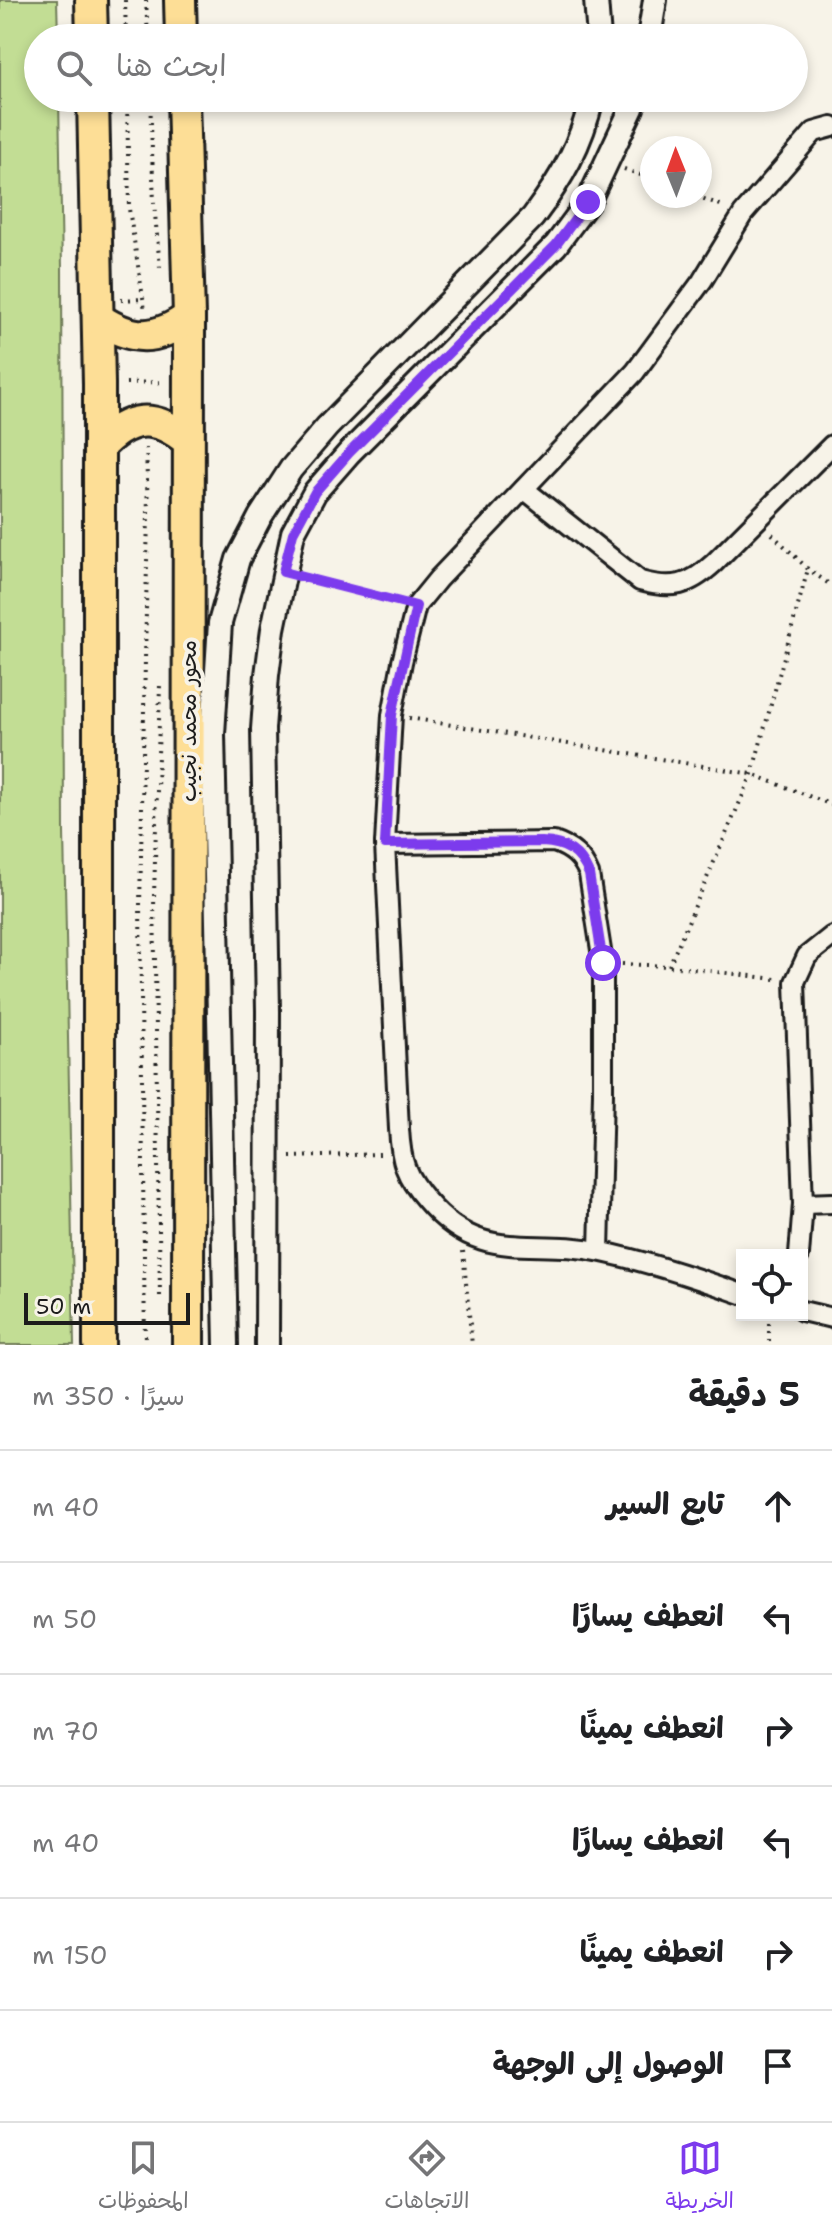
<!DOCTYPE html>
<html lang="ar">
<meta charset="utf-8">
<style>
:root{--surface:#fff;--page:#f2f2f2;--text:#202124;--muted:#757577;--line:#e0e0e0;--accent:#7c3aed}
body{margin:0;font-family:"Shantell Sans","Playpen Sans Arabic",sans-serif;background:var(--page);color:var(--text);direction:rtl}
.controls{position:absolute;right:24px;bottom:24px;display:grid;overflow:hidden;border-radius:0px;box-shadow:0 4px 12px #0003}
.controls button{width:72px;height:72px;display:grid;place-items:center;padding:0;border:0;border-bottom:2px solid var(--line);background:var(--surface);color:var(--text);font:40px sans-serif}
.compass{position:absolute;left:640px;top:136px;width:72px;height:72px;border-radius:50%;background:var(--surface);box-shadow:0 4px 12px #0003;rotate:359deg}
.scale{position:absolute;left:24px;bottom:20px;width:166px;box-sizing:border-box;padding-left:8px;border:4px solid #1c1c1c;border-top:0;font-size:22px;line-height:28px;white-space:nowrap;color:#1c1c1c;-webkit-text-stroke:6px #f7f3e8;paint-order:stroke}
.stop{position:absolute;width:24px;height:24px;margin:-18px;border:6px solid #7c3aed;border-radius:50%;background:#fff}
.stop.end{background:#7c3aed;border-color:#fff;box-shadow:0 2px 8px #0008}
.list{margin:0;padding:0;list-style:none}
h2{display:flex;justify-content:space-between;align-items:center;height:104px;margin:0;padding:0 32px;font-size:34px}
h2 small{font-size:26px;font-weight:400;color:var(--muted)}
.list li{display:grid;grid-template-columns:52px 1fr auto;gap:24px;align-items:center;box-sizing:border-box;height:112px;padding:0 32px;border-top:2px solid var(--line)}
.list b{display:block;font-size:30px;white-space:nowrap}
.list em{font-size:26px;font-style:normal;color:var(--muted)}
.icon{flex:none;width:44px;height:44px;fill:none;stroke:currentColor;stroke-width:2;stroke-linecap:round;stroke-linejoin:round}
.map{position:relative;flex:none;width:832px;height:1345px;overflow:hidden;direction:ltr}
.search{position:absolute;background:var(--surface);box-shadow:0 4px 12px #0003;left:24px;right:24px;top:24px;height:88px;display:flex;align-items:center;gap:20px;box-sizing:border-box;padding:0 28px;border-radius:44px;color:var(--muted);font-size:30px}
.sheet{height:776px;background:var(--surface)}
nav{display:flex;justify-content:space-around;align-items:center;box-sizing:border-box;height:112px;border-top:2px solid var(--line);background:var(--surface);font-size:22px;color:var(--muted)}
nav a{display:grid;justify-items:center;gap:4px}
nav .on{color:var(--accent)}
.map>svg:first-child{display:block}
.green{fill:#c2dd94;stroke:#6f7c58;stroke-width:2}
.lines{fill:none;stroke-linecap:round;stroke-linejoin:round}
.minor-casing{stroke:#1c1c1c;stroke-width:24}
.tertiary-casing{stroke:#1c1c1c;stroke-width:28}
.primary-casing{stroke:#1c1c1c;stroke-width:36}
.path{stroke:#1c1c1c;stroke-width:4;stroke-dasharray:2 6;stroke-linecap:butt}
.minor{stroke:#f7f3e8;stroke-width:18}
.tertiary{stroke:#f7f3e8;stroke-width:22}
.primary{stroke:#fdde96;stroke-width:30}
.route{stroke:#7c3aed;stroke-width:10}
.labels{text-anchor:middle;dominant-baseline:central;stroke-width:8;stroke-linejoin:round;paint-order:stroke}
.street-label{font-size:22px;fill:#1c1c1c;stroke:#f7f3e8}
</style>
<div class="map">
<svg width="832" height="1345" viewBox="0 0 832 1345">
<rect width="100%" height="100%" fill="#f7f3e8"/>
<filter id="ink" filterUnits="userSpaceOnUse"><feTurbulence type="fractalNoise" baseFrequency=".0125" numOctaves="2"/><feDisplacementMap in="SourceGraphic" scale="16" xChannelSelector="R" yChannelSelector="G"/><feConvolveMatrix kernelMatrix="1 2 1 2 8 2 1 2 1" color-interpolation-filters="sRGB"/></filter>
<g filter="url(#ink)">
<path class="green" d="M0 0H57L58 38H38V98H59L62 269 64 832 74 1345H0Z"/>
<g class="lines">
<g class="minor-casing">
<g id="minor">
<path d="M524 489 640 581C673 590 689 586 714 563L832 445"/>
<path d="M385 844 554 842C572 848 582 857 589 874L603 963V1093L599 1251"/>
<path d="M803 1204 832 1203"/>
<path d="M799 1255 803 1204 795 982 807 956 832 936"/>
<path d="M742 1294C697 1278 649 1262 602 1252 531 1236 482 1266 427 1201 405 1176 401 1162 399 1129L385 844 392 715 402 662 416 606 438 579 635 372 702 281 743 214 814 132 832 127"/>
<path d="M802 1311 832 1318"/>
</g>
</g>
<g class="tertiary-casing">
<g id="tertiary">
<path d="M596 0 599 38"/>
<path d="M649 38 655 0"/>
<path d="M226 1345 213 734 220 623 238 559 260 517 291 469 327 427 533 217C562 178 581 145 592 98"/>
<path d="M267 1345 268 1011 263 729 267 675 273 629 293 533 315 492 349 453 556 245 588 202 632 108 635 98"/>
</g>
</g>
<g class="primary-casing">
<g id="primary">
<path d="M91 0 92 38"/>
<path d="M180 0 181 38"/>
<path d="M93 98 99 384V1345"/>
<path d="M183 98 189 317 188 1345"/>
<path d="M99 319C133 341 156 341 189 317"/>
<path d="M99 447C128 416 154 413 187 440"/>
</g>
</g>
<g class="path">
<path d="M125 0 126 38"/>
<path d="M146 0 148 38"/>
<path d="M127 98 129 209 145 310"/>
<path d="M150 98 154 203 160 268"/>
<path d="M624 169 652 179"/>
<path d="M696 196 726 207"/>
<path d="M121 300 142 299"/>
<path d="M126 383 165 382"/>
<path d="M772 534 808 569 832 586"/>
<path d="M305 578 397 601"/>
<path d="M409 718 752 774 832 805"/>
<path d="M622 964 669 966 776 979"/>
<path d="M669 966 752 774 808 569"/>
<path d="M290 1157 381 1154"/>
<path d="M463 1251 472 1345"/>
<path d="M160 1296 154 896 160 685"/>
<path d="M769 1315V1345"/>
<path d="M145 1345 140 905 148 513 146 448"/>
</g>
<use href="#minor" class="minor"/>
<use href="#tertiary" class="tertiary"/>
<use href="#primary" class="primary"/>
</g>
</g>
<g class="lines" filter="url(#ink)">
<path class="route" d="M588 202 556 245 349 453 315 492 293 533 283 572 416 606 392 715 385 844 542 842C566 843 580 852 589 874L603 963"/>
</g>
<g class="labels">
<g class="street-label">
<text transform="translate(188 721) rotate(-90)">محور محمد نجيب</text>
</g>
</g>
</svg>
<div class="controls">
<button><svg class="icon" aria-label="locate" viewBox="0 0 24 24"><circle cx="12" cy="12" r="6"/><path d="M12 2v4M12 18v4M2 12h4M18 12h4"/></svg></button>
</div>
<svg class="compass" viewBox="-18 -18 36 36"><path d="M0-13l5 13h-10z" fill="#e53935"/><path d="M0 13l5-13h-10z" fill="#757577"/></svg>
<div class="scale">50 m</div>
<div class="stop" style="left:603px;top:963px"></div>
<div class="stop end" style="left:588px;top:202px"></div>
<div class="search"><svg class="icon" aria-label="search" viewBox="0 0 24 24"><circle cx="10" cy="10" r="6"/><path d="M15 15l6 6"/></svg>ابحث هنا</div>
</div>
<section class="sheet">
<h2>5 دقيقة<small>سيرًا · 350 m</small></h2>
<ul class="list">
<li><svg class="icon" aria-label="ahead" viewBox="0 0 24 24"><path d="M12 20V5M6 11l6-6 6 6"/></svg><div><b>تابع السير</b></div><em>40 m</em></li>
<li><svg class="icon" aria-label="left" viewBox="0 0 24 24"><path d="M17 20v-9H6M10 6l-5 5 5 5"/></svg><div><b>انعطف يسارًا</b></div><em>50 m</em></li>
<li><svg class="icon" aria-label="right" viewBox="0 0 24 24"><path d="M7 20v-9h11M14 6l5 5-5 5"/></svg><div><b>انعطف يمينًا</b></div><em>70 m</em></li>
<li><svg class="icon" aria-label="left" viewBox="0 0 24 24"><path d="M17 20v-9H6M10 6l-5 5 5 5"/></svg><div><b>انعطف يسارًا</b></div><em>40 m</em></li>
<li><svg class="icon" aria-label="right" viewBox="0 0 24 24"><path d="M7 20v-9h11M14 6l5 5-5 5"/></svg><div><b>انعطف يمينًا</b></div><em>150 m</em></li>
<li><svg class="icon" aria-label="arrive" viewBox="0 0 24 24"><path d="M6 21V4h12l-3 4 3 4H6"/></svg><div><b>الوصول إلى الوجهة</b></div></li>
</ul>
</section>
<nav>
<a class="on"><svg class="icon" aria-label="map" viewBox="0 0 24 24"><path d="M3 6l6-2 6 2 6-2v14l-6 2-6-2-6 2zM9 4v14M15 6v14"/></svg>الخريطة</a>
<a><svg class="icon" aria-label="directions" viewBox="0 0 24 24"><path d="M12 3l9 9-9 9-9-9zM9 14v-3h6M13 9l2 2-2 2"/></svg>الاتجاهات</a>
<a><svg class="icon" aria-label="saved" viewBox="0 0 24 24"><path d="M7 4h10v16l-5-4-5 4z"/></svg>المحفوظات</a>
</nav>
